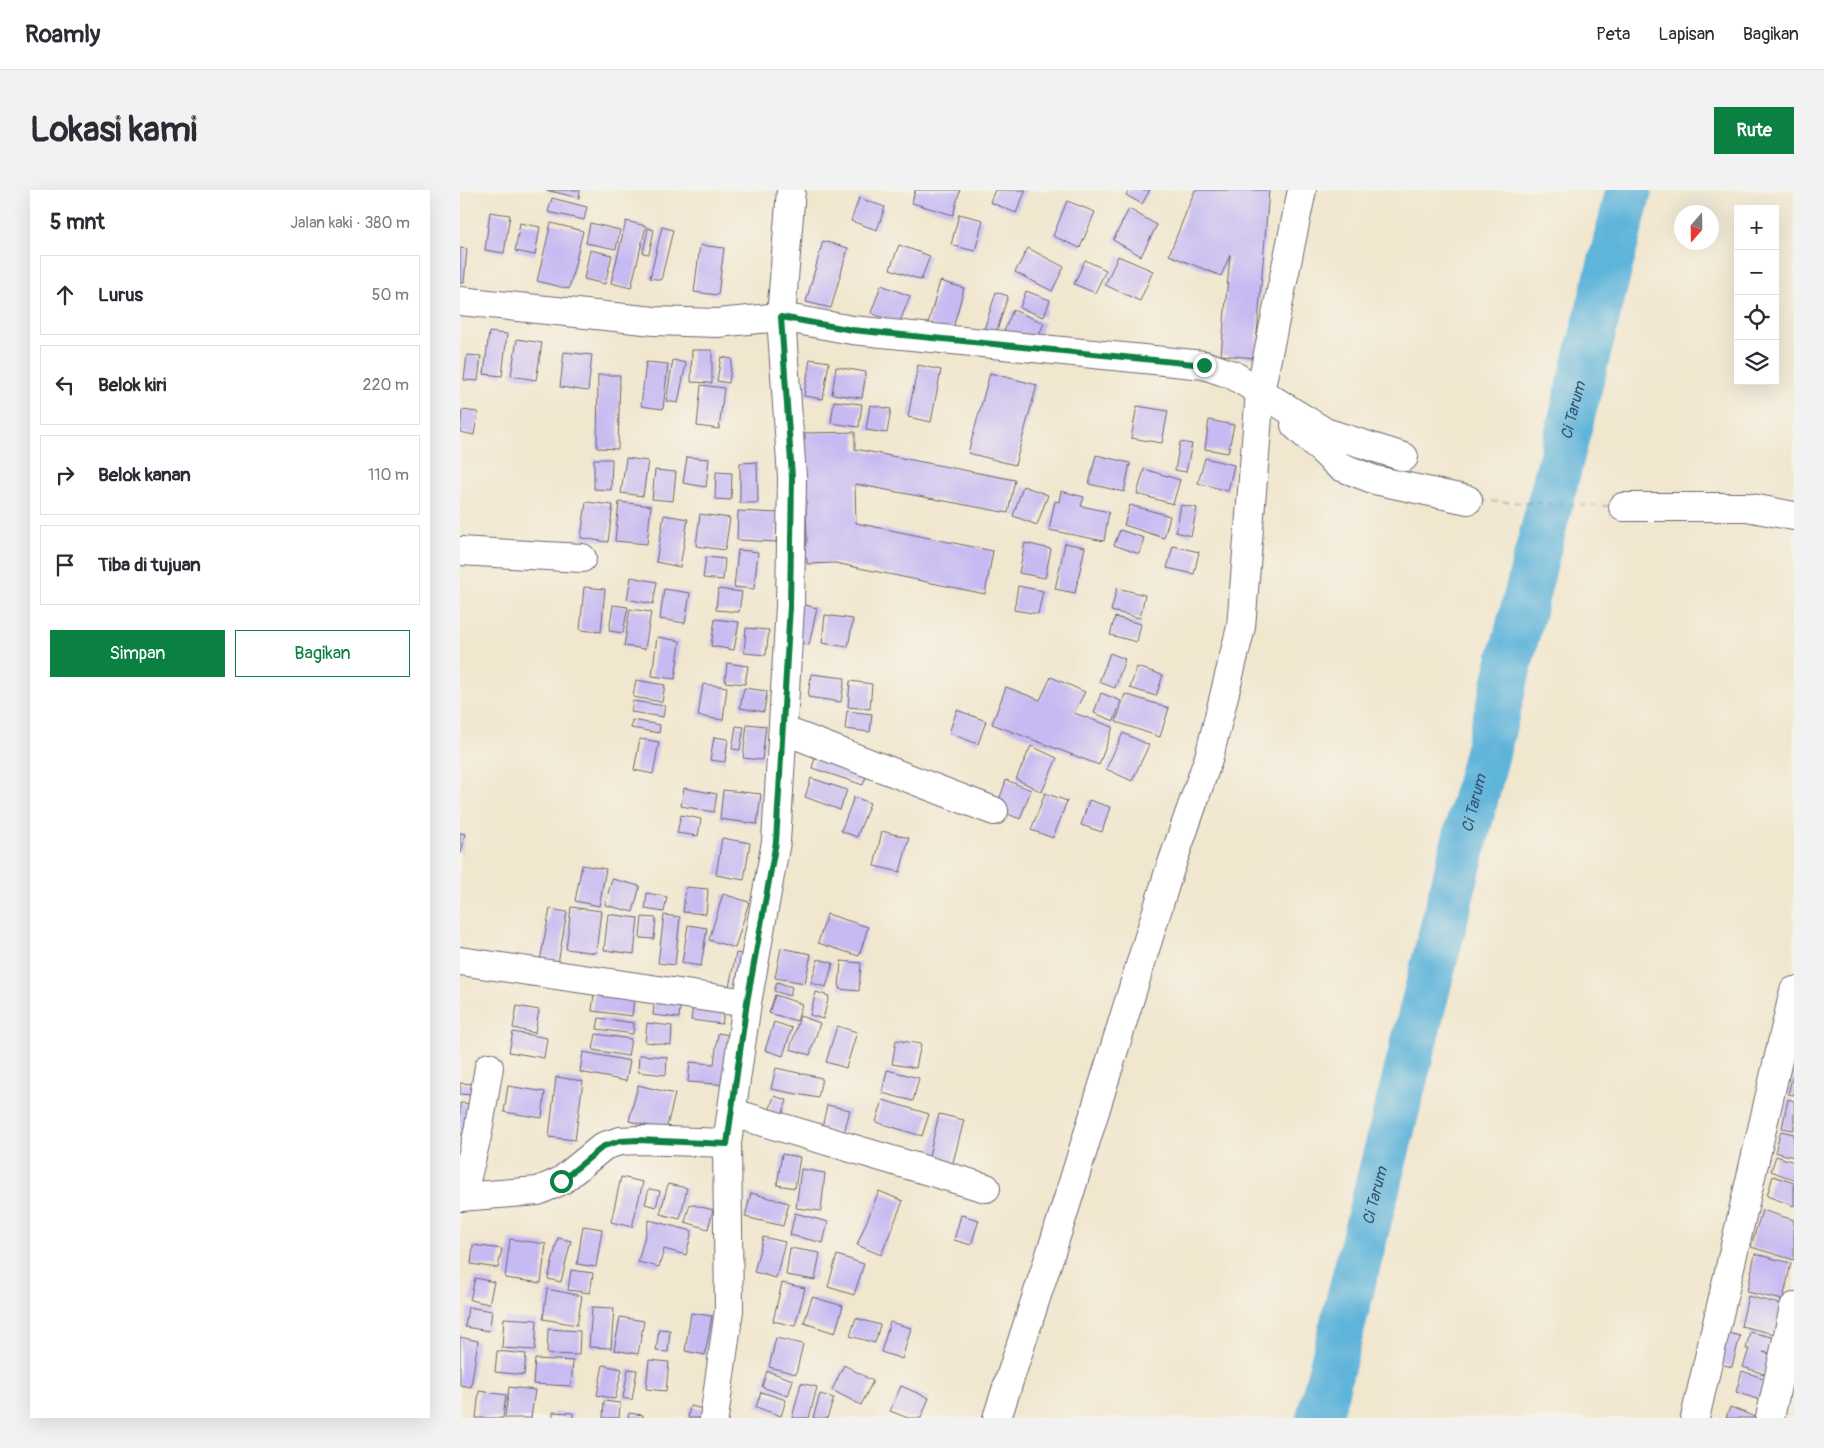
<!DOCTYPE html>
<html lang="id">
<meta charset="utf-8">
<style>
:root{--surface:#fff;--page:#f2f2f3;--text:#2b2b33;--muted:#7c7c81;--line:#e1e1e2;--accent:#0b8043}
body{margin:0;font-family:Pangolin,sans-serif;background:var(--page);color:var(--text)}
.controls{position:absolute;right:15px;top:15px;display:grid;overflow:hidden;border-radius:0px;box-shadow:0 5px 20px #0002}
.controls button{width:45px;height:45px;display:grid;place-items:center;padding:0;border:0;border-bottom:1px solid var(--line);background:var(--surface);color:var(--text);font:25px sans-serif}
.compass{position:absolute;left:1214px;top:15px;width:45px;height:45px;border-radius:50%;background:var(--surface);box-shadow:0 5px 20px #0002;rotate:200deg}
.stop{position:absolute;width:15px;height:15px;margin:-11px;border:4px solid #0b8043;border-radius:50%;background:#fff}
.stop.end{background:#0b8043;border-color:#fff;box-shadow:0 1px 5px #0008}
.list{margin:0;padding:0;list-style:none}
h2{display:flex;justify-content:space-between;align-items:center;height:65px;margin:0;padding:0 20px;font-size:21px}
h2 small{font-size:16px;font-weight:400;color:var(--muted)}
.list li{display:grid;grid-template-columns:32px 1fr auto;gap:15px;align-items:center;box-sizing:border-box;height:80px;margin:0 10px 10px;padding:0 10px;border:1px solid var(--line);border-radius:0px}
.list b{display:block;font-size:19px;white-space:nowrap}
.list em{font-size:16px;font-style:normal;color:var(--muted)}
.actions{display:flex;gap:10px;padding:15px 20px}
.actions a{flex:1;padding:11px 0;border:1px solid var(--accent);border-radius:0px;text-align:center;font-size:18px;color:var(--accent)}
.actions .main{background:var(--accent);color:#fff}
.icon{flex:none;width:28px;height:28px;fill:none;stroke:currentColor;stroke-width:2;stroke-linecap:round;stroke-linejoin:round}
.map{position:relative;flex:none;width:1334px;height:1228px;overflow:hidden;border-radius:0px}
header{display:flex;align-items:center;gap:30px;box-sizing:border-box;height:70px;padding:0 25px;background:var(--surface);border-bottom:1px solid var(--line)}
header strong{font-size:24px}
nav{display:flex;gap:28px;margin-inline-start:auto;font-size:18px}
.intro{display:flex;align-items:center;justify-content:space-between;box-sizing:border-box;height:120px;padding:0 30px}
h1{margin:0;font-size:35px}
.button{padding:12px 22px;border-radius:0px;background:var(--accent);color:#fff;font-size:18px;font-weight:700}
main{display:flex;gap:30px;padding:0 30px}
aside{flex:1;background:var(--surface);border-radius:0px;box-shadow:0 5px 20px #0002}
.map>svg:first-child{display:block}
.lines{fill:none;stroke-linecap:round;stroke-linejoin:round}
.river{stroke:#5eb4da;stroke-width:46}
.ferry{stroke:#375573;stroke-width:1;stroke-dasharray:6 5;stroke-linecap:butt}
.building{fill:#c7baf2}
.street-casing{stroke:#6a676e;stroke-width:30}
.secondary-casing{stroke:#6a676e;stroke-width:30}
.street{stroke:#fff;stroke-width:28}
.secondary{stroke:#fff;stroke-width:28}
.route{stroke:#0b8043;stroke-width:6}
.labels{text-anchor:middle;dominant-baseline:central;stroke-width:4.5;stroke-linejoin:round;paint-order:stroke}
.water-label{font-size:16px;font-style:italic;fill:#375573;stroke:#f7f3e8}
</style>
<header>
<strong>Roamly</strong>
<nav><a>Peta</a><a>Lapisan</a><a>Bagikan</a></nav>
</header>
<div class="intro"><h1>Lokasi kami</h1><a class="button">Rute</a></div>
<main>
<aside>
<h2>5 mnt<small>Jalan kaki · 380 m</small></h2>
<ul class="list">
<li><svg class="icon" aria-label="ahead" viewBox="0 0 24 24"><path d="M12 20V5M6 11l6-6 6 6"/></svg><div><b>Lurus</b></div><em>50 m</em></li>
<li><svg class="icon" aria-label="left" viewBox="0 0 24 24"><path d="M17 20v-9H6M10 6l-5 5 5 5"/></svg><div><b>Belok kiri</b></div><em>220 m</em></li>
<li><svg class="icon" aria-label="right" viewBox="0 0 24 24"><path d="M7 20v-9h11M14 6l5 5-5 5"/></svg><div><b>Belok kanan</b></div><em>110 m</em></li>
<li><svg class="icon" aria-label="arrive" viewBox="0 0 24 24"><path d="M6 21V4h12l-3 4 3 4H6"/></svg><div><b>Tiba di tujuan</b></div></li>
</ul>
<div class="actions"><a class="main">Simpan</a><a>Bagikan</a></div>
</aside>
<div class="map">
<svg width="1334" height="1228" viewBox="0 0 1334 1228">
<rect width="100%" height="100%" fill="#f7f3e8"/>
<filter id="ink" filterUnits="userSpaceOnUse"><feTurbulence type="fractalNoise" baseFrequency=".02" numOctaves="2"/><feDisplacementMap in="SourceGraphic" scale="10" xChannelSelector="R" yChannelSelector="G"/><feConvolveMatrix kernelMatrix="1 2 1 2 8 2 1 2 1" color-interpolation-filters="sRGB"/></filter>
<filter id="wash" filterUnits="userSpaceOnUse"><feTurbulence type="fractalNoise" baseFrequency=".0096" numOctaves="4" result="noise"/><feDisplacementMap in="SourceGraphic" scale="20" xChannelSelector="R" yChannelSelector="G"/><feGaussianBlur stdDeviation="1.12" result="paint"/><feColorMatrix in="noise" values="0 0 0 0 0 0 0 0 0 0 0 0 0 0 0 0 0 1.4 0 .05"/><feComposite in="paint" operator="in"/></filter>
<g filter="url(#wash)">
<rect width="100%" height="100%" fill="#f1e6ce"/>
<g class="lines">
<path class="river" id="s1" d="M859 1228 1169 0"/>
<path class="ferry" d="M1021 311 1149 316"/>
</g>
<g id="blocks">
<g class="building">
<path d="M86 0H120L119 8Z"/>
<path d="M455 0H500L493 25 452 13Z"/>
<path d="M535 0H566L556 23 530 12Z"/>
<path d="M669 0H690L682 14 666 5Z"/>
<path d="M735 0H809L795 168 761 165 770 65 761 86 709 65Z"/>
<path d="M92 8 127 17 124 30 88 22Z"/>
<path d="M399 8 425 17 417 40 391 31Z"/>
<path d="M607 11 635 22 620 58 593 46Z"/>
<path d="M669 19 697 35 681 66 653 50Z"/>
<path d="M30 22 50 25 44 63 25 60Z"/>
<path d="M499 24 523 30 515 61 491 55Z"/>
<path d="M166 31 186 36 171 98 151 93Z"/>
<path d="M60 33 80 37 75 65 55 61Z"/>
<path d="M91 33 123 41 109 99 77 91Z"/>
<path d="M130 33 160 40 156 59 126 53Z"/>
<path d="M202 37 213 40 201 90 190 88Z"/>
<path d="M188 38 194 40 189 64 183 63Z"/>
<path d="M363 51 388 58 371 118 346 112Z"/>
<path d="M240 55 264 58 258 105 234 102Z"/>
<path d="M439 55 470 66 461 90 430 79Z"/>
<path d="M0 58 7 59 4 93H0Z"/>
<path d="M568 58 604 77 592 101 555 82Z"/>
<path d="M130 60 152 65 145 94 124 89Z"/>
<path d="M658 66 693 81 680 111 645 95Z"/>
<path d="M625 70 646 80 635 103 614 94Z"/>
<path d="M480 91 504 98 492 142 468 134Z"/>
<path d="M421 95 450 106 439 134 411 123Z"/>
<path d="M566 101 590 110 584 127 560 118Z"/>
<path d="M536 102 548 106 533 153 521 149Z"/>
<path d="M553 120 584 133 576 153 544 141Z"/>
<path d="M29 142 47 144 42 186 24 184Z"/>
<path d="M57 149 82 153 76 190 51 186Z"/>
<path d="M232 160H252V193L231 192Z"/>
<path d="M104 162 132 165 128 201 100 197Z"/>
<path d="M7 165 21 166 18 191 4 190Z"/>
<path d="M261 167 272 169 269 193 257 191Z"/>
<path d="M350 169 369 172 363 209 344 206Z"/>
<path d="M213 170 226 173 218 213 206 211Z"/>
<path d="M186 172 208 174 203 219 181 216Z"/>
<path d="M458 175 481 180 471 232 448 227Z"/>
<path d="M376 177 406 182 402 208 372 204Z"/>
<path d="M530 183 577 195 555 275 508 263Z"/>
<path d="M138 185H160L158 259 137 258Z"/>
<path d="M241 195 264 198 259 239 237 236Z"/>
<path d="M374 211 402 214 399 237 371 233Z"/>
<path d="M410 215 431 219 427 243 406 240Z"/>
<path d="M677 216 708 221 702 253 671 248Z"/>
<path d="M2 220 18 222 14 245 0 242Z"/>
<path d="M749 230 774 235 768 263 745 259Z"/>
<path d="M395 242V259L555 290 548 323 395 294 396 333 533 361 525 404 375 373 347 374V368L343 367 347 352 345 284 342 249 345 250V243Z"/>
<path d="M720 252 732 254 726 282 715 280Z"/>
<path d="M636 265 670 273 664 302 629 294Z"/>
<path d="M227 267 249 269 246 297 223 293Z"/>
<path d="M166 268 188 271 183 306 161 303Z"/>
<path d="M745 268 774 275 768 301 738 293Z"/>
<path d="M134 269H152L151 300 134 299Z"/>
<path d="M297 272 298 313H280V273Z"/>
<path d="M684 279 720 290 713 314 677 304Z"/>
<path d="M195 280 216 282 213 311 192 309Z"/>
<path d="M256 282 272 283 271 310 255 309Z"/>
<path d="M563 296 588 305 577 335 553 326Z"/>
<path d="M601 301 624 307 621 316 649 322 644 351 589 340 595 311 599 312Z"/>
<path d="M126 312 153 315 148 352 121 348Z"/>
<path d="M159 312 191 316 187 354 155 351Z"/>
<path d="M670 315 710 326 704 348 664 335Z"/>
<path d="M721 315 737 318 731 346 716 342Z"/>
<path d="M278 321 318 323 316 352 277 350Z"/>
<path d="M240 324 270 328 265 360 236 356Z"/>
<path d="M204 325 228 329 220 377 196 372Z"/>
<path d="M660 340 684 348 679 364 654 355Z"/>
<path d="M565 353 591 359 585 388 559 383Z"/>
<path d="M605 353 625 357 615 403 595 399Z"/>
<path d="M713 356 739 362 734 384 707 378Z"/>
<path d="M278 360 298 362 294 399 274 397Z"/>
<path d="M246 367 265 369 263 390 243 388Z"/>
<path d="M171 387 197 392 193 414 167 409Z"/>
<path d="M558 396 583 401 578 424 554 420Z"/>
<path d="M124 397 145 399 141 442 120 440Z"/>
<path d="M657 398 685 405 680 428 651 421Z"/>
<path d="M204 399 230 403 225 433 200 429Z"/>
<path d="M258 399 282 402 279 422 256 420Z"/>
<path d="M338 413 357 418 349 455 330 451Z"/>
<path d="M153 415 168 417 163 443 149 441Z"/>
<path d="M170 419 191 422 185 459 164 456Z"/>
<path d="M365 425 393 429 388 457 362 453Z"/>
<path d="M655 427 681 434 677 452 650 445Z"/>
<path d="M255 429 279 432 274 460 251 456Z"/>
<path d="M286 438 309 440 306 465 284 463Z"/>
<path d="M197 447 220 451 215 489 192 486Z"/>
<path d="M650 463 665 469 655 498 639 492Z"/>
<path d="M267 473 288 476 285 494 265 492Z"/>
<path d="M677 477 703 485 696 506 670 498Z"/>
<path d="M351 484 385 488 381 512 348 507Z"/>
<path d="M591 487 625 502 614 523 653 537 639 575 532 534 546 497 580 510Z"/>
<path d="M176 490 205 495 202 512 173 507Z"/>
<path d="M390 491 412 494 410 519 388 517Z"/>
<path d="M243 494 267 497 263 530 238 526Z"/>
<path d="M284 498 307 501 304 522 280 518Z"/>
<path d="M641 503 661 511 654 531 634 523Z"/>
<path d="M665 504 709 518 700 547 656 532Z"/>
<path d="M173 511 205 516 203 527 171 522Z"/>
<path d="M497 520 526 531 518 554 489 543Z"/>
<path d="M387 521 412 524 410 542 385 539Z"/>
<path d="M172 530 200 535 199 543 171 538Z"/>
<path d="M287 534 306 536 302 570 283 568Z"/>
<path d="M276 536 284 537 280 560 272 559Z"/>
<path d="M663 543 689 555 672 591 646 579Z"/>
<path d="M254 547 268 549 265 572 250 570Z"/>
<path d="M180 549 199 552 193 584 174 580Z"/>
<path d="M571 556 597 568 582 602 556 589Z"/>
<path d="M356 565 408 581 403 595 352 578Z"/>
<path d="M351 588 387 600 380 620 345 607Z"/>
<path d="M546 590 571 600 560 629 536 619Z"/>
<path d="M224 598 257 604 254 622 221 616Z"/>
<path d="M263 600 301 604 297 634 260 629Z"/>
<path d="M585 603 607 611 593 648 571 640Z"/>
<path d="M394 607 410 613 397 647 381 641Z"/>
<path d="M629 610 650 617 642 642 621 635Z"/>
<path d="M221 625 241 629 238 646 217 643Z"/>
<path d="M422 641 449 648 440 682 414 676Z"/>
<path d="M0 643 5 644 1 664H0Z"/>
<path d="M262 648 290 653 284 690 256 685Z"/>
<path d="M122 675 146 679 139 716 115 711Z"/>
<path d="M152 689 180 696 173 722 145 715Z"/>
<path d="M226 697 248 699 246 724 223 722Z"/>
<path d="M187 703 207 707 204 722 185 719Z"/>
<path d="M263 704 289 712 275 758 249 750Z"/>
<path d="M111 717 141 721 136 763 106 759Z"/>
<path d="M90 719 107 722 97 779 79 776Z"/>
<path d="M148 724 178 728 174 764 144 760Z"/>
<path d="M367 724 408 737 399 766 358 753Z"/>
<path d="M204 725 220 727 215 775 198 773Z"/>
<path d="M182 727 196 728 194 749 180 748Z"/>
<path d="M228 735 247 738 241 776 222 773Z"/>
<path d="M321 758 351 764 345 793 315 788Z"/>
<path d="M276 763 288 765 280 799 269 797Z"/>
<path d="M358 769 373 773 366 797 351 793Z"/>
<path d="M381 771 401 773 399 801 379 799Z"/>
<path d="M317 792 332 797 330 806 314 801Z"/>
<path d="M135 795 175 800 172 826 132 821Z"/>
<path d="M356 802 369 806 363 829 350 825Z"/>
<path d="M195 803 221 806 219 828 193 825Z"/>
<path d="M315 805 342 814 337 831 309 823Z"/>
<path d="M234 808 265 813 262 834 231 830Z"/>
<path d="M57 816 79 820 75 843 53 838Z"/>
<path d="M340 826 360 833 350 865 330 859Z"/>
<path d="M139 828 174 833 173 844 137 839Z"/>
<path d="M314 832 332 838 323 866 305 860Z"/>
<path d="M187 833 212 836 211 855 185 852Z"/>
<path d="M377 836 397 842 386 878 366 872Z"/>
<path d="M53 842 87 848 84 868 49 862Z"/>
<path d="M258 843 275 846 269 895 228 892 230 872 254 874Z"/>
<path d="M136 844 171 849 168 866 133 860Z"/>
<path d="M436 850 461 854 456 878 432 874Z"/>
<path d="M123 862 170 871 166 891 120 882Z"/>
<path d="M179 865 207 867 206 885 178 882Z"/>
<path d="M316 878 362 888 358 908 311 899Z"/>
<path d="M427 880 459 888 453 911 422 903Z"/>
<path d="M1333 884H1334V905L1328 904Z"/>
<path d="M96 887 123 891 115 950 89 947Z"/>
<path d="M0 893 15 894 14 905 0 904Z"/>
<path d="M178 895 215 904 206 940 169 931Z"/>
<path d="M48 896 85 902 82 928 44 922Z"/>
<path d="M314 906 327 910 320 932 307 928Z"/>
<path d="M1328 909 1334 911V940L1322 938Z"/>
<path d="M423 910 469 924 462 946 416 932Z"/>
<path d="M0 913 14 914 11 945 0 944Z"/>
<path d="M367 915 390 920 384 943 362 938Z"/>
<path d="M479 924 504 930 492 976 468 970Z"/>
<path d="M1321 941 1334 944V967L1315 962Z"/>
<path d="M322 964 340 967 335 998 317 995Z"/>
<path d="M1316 966 1334 972V990L1311 981Z"/>
<path d="M341 979 365 983 361 1021 336 1018Z"/>
<path d="M1313 986 1334 993V1016L1307 1006Z"/>
<path d="M161 987 183 992 172 1037 151 1032Z"/>
<path d="M208 994 227 998 220 1029 200 1024Z"/>
<path d="M189 999 200 1001 196 1017 185 1014Z"/>
<path d="M419 1001 443 1011 421 1065 397 1055Z"/>
<path d="M291 1003 329 1013 323 1036 285 1027Z"/>
<path d="M230 1014 253 1020 248 1039 225 1032Z"/>
<path d="M1302 1020 1334 1030V1070L1291 1057Z"/>
<path d="M335 1023 368 1032 363 1053 330 1045Z"/>
<path d="M501 1025 519 1030 511 1055 494 1050Z"/>
<path d="M189 1030 232 1041 226 1065 204 1059 199 1077 178 1072Z"/>
<path d="M123 1036 142 1039 136 1077 117 1074Z"/>
<path d="M303 1047 325 1052 316 1088 294 1082Z"/>
<path d="M98 1048 111 1051 101 1092 88 1089Z"/>
<path d="M50 1049 86 1054 81 1093 45 1088Z"/>
<path d="M13 1055 42 1059 38 1078 11 1074Z"/>
<path d="M330 1058 360 1063 355 1090 326 1085Z"/>
<path d="M1295 1064 1331 1073 1323 1110 1287 1102Z"/>
<path d="M377 1065 404 1074 394 1105 368 1097Z"/>
<path d="M111 1080 133 1083 130 1103 108 1100Z"/>
<path d="M15 1088 34 1092 29 1114 10 1110Z"/>
<path d="M322 1093 345 1098 335 1136 313 1131Z"/>
<path d="M87 1099 122 1106 117 1135 83 1129Z"/>
<path d="M1288 1106 1331 1117 1323 1146 1281 1136Z"/>
<path d="M352 1107 383 1116 375 1143 344 1133Z"/>
<path d="M8 1117 32 1121 29 1141 5 1137Z"/>
<path d="M132 1117 154 1118 151 1158 129 1157Z"/>
<path d="M231 1123 252 1126 245 1165 225 1161Z"/>
<path d="M160 1127 184 1131 178 1164 154 1160Z"/>
<path d="M44 1128 77 1130 75 1160 42 1158Z"/>
<path d="M396 1128 420 1135 415 1153 390 1146Z"/>
<path d="M430 1132 451 1138 442 1169 421 1162Z"/>
<path d="M88 1139 120 1141 119 1165 87 1164Z"/>
<path d="M199 1139 210 1140 208 1162 196 1161Z"/>
<path d="M1264 1142 1280 1146 1272 1177 1256 1173Z"/>
<path d="M1290 1142 1316 1148 1312 1164 1303 1162 1319 1167 1313 1187 1283 1177 1289 1159H1286Z"/>
<path d="M0 1147 18 1151 11 1197 0 1195Z"/>
<path d="M316 1148 343 1154 336 1184 309 1177Z"/>
<path d="M37 1161 66 1164 64 1185 35 1182Z"/>
<path d="M75 1169 113 1171 111 1196 73 1194Z"/>
<path d="M189 1170 209 1172 206 1201 186 1199Z"/>
<path d="M143 1175 162 1179 155 1209 137 1205Z"/>
<path d="M384 1175 413 1191 401 1215 372 1200Z"/>
<path d="M168 1179 177 1180 172 1210 163 1208Z"/>
<path d="M307 1181 333 1190 328 1206 302 1197Z"/>
<path d="M1282 1181 1315 1192 1309 1213 1276 1202Z"/>
<path d="M341 1193 357 1197 349 1228H332Z"/>
<path d="M441 1196 469 1208 461 1228H448L430 1221Z"/>
<path d="M49 1197 75 1200 71 1228H45Z"/>
<path d="M19 1201 46 1205 43 1228H16Z"/>
<path d="M301 1202 326 1210 321 1226 296 1217Z"/>
<path d="M360 1204 374 1208 367 1228H353Z"/>
<path d="M144 1211 160 1213 159 1228H143Z"/>
<path d="M230 1216 253 1221 251 1228H228Z"/>
<path d="M1270 1217 1298 1228H1266Z"/>
<path d="M93 1222 113 1223V1228H93Z"/>
<path d="M169 1223 183 1225V1228H168Z"/>
</g>
</g>
</g>
<g filter="url(#ink)">
<use href="#blocks" fill-opacity="0" stroke="#6a676e" stroke-width="1"/>
<g class="lines">
<g class="street-casing">
<g id="street">
<path d="M0 111 194 131 257 133 321 127 392 140 744 175 773 185 865 242 944 267"/>
<path d="M835 235 879 276 915 290 1008 310"/>
<path d="M1163 317H1287L1334 326"/>
<path d="M0 361 122 368"/>
<path d="M323 540 534 621"/>
<path d="M0 771 287 813"/>
<path d="M273 923 526 998"/>
<path d="M0 1007 78 1001 101 991 144 956 160 951 178 950 267 953"/>
<path d="M2 1007 18 942 29 877"/>
<path d="M254 1228 269 1120 267 953 287 813 316 652 330 416 332 287 321 127 331 0"/>
<path d="M537 1228 602 1028 708 685 749 567 781 437 800 202 842 0"/>
<path d="M1235 1228 1334 801"/>
</g>
</g>
<g class="secondary-casing">
<path id="secondary" d="M1310 1228 1334 1117"/>
</g>
<use href="#street" class="street"/>
<use href="#secondary" class="secondary"/>
</g>
</g>
<g class="lines" filter="url(#ink)">
<path class="route" d="M101 991 144 956 160 951 178 950 267 954 287 812 316 652 330 416 332 287 321 127 392 140 744 175"/>
</g>
<g class="labels">
<g class="water-label">
<text stroke="none"><textPath href="#s1" startOffset="1039">Ci Tarum</textPath></text>
<text stroke="none"><textPath href="#s1" startOffset="634">Ci Tarum</textPath></text>
<text stroke="none"><textPath href="#s1" startOffset="229">Ci Tarum</textPath></text>
</g>
</g>
</svg>
<div class="controls">
<button>+</button>
<button>−</button>
<button><svg class="icon" aria-label="locate" viewBox="0 0 24 24"><circle cx="12" cy="12" r="6"/><path d="M12 2v4M12 18v4M2 12h4M18 12h4"/></svg></button>
<button><svg class="icon" aria-label="layers" viewBox="0 0 24 24"><path d="M12 4l9 5-9 5-9-5zM3 14l9 5 9-5"/></svg></button>
</div>
<svg class="compass" viewBox="-18 -18 36 36"><path d="M0-13l5 13h-10z" fill="#e53935"/><path d="M0 13l5-13h-10z" fill="#7c7c81"/></svg>
<div class="stop" style="left:101px;top:991px"></div>
<div class="stop end" style="left:744px;top:175px"></div>
</div>
</main>
